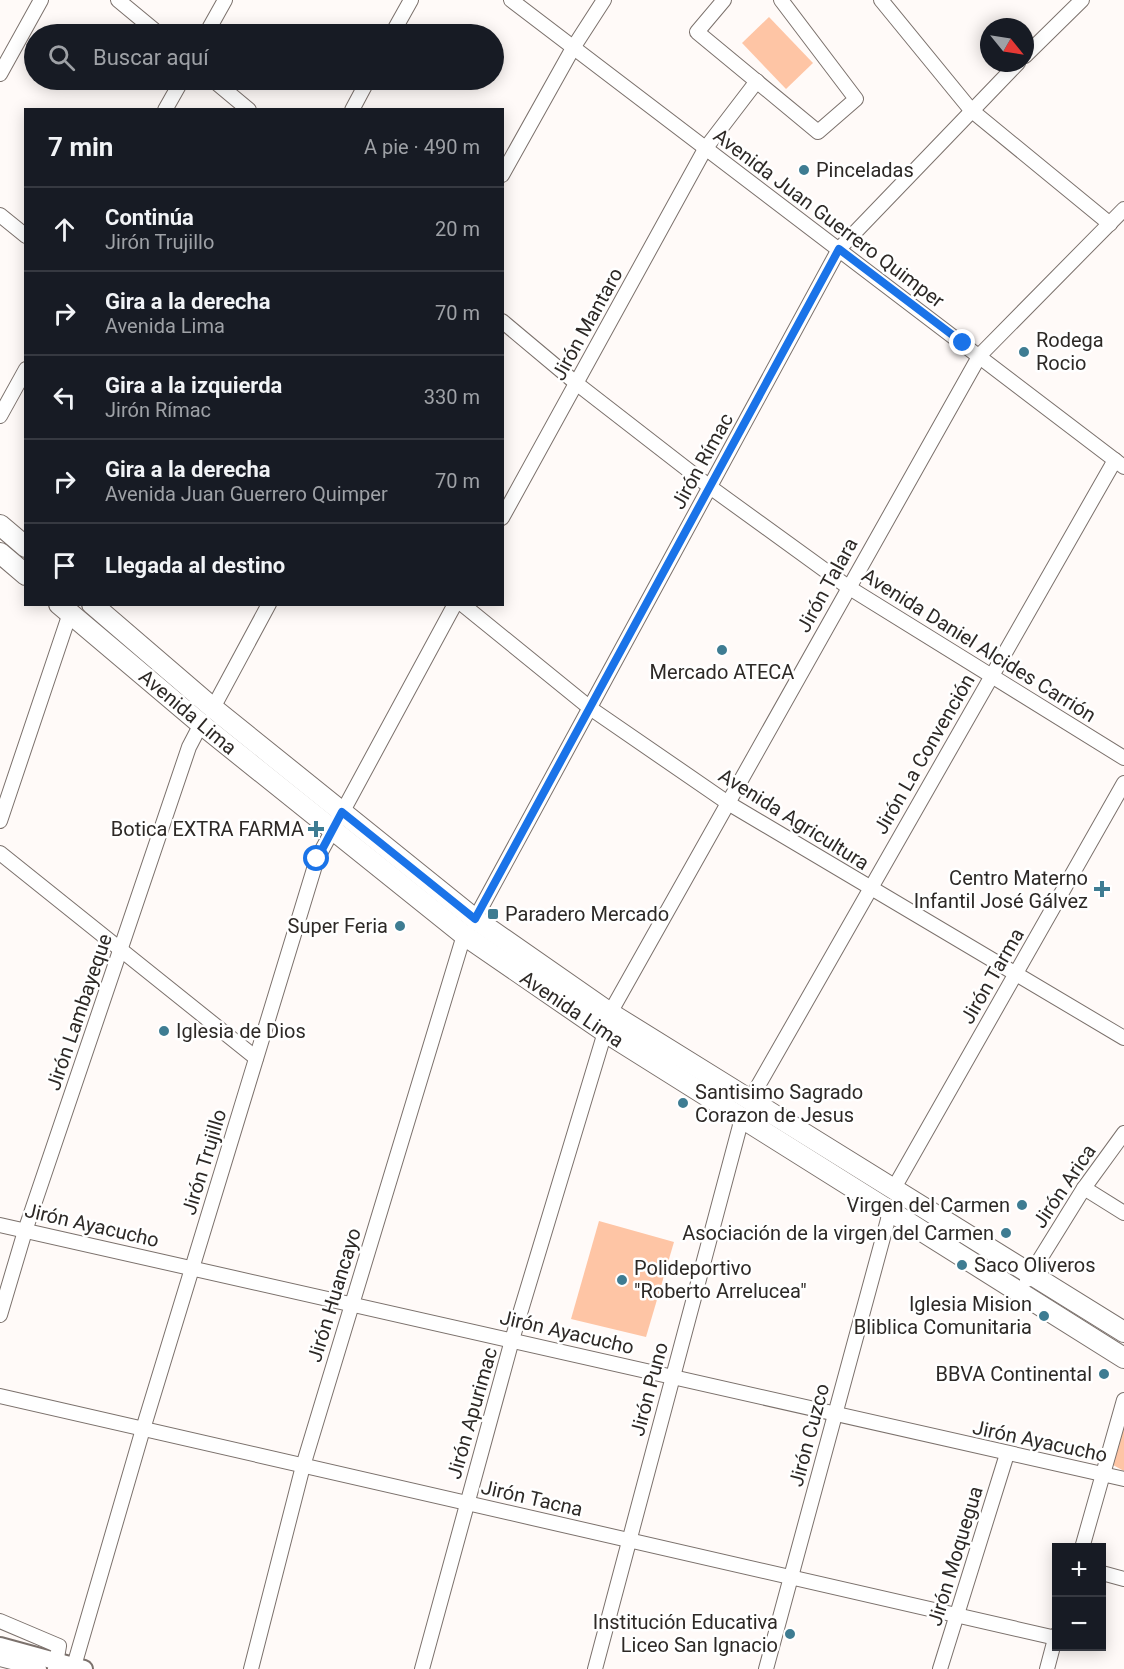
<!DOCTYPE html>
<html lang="es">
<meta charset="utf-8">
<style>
:root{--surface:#171b24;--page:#242831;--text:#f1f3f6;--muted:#9ea1a6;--line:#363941}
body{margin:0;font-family:Roboto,sans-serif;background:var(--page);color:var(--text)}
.controls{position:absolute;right:18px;bottom:18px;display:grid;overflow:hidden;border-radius:0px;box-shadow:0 3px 15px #0003}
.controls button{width:54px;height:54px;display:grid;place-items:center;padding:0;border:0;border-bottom:2px solid var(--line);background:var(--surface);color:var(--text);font:30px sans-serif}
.compass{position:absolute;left:980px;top:18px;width:54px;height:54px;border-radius:50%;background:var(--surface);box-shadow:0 3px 15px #0003;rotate:120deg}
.stop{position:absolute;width:18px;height:18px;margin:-14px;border:4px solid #1a73e8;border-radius:50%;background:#fff}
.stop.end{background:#1a73e8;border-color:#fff;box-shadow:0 2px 6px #0008}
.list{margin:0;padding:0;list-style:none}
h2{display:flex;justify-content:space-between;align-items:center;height:78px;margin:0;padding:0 24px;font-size:26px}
h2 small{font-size:20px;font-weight:400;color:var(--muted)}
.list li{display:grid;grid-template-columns:39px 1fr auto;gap:18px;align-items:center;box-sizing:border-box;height:84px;padding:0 24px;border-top:2px solid var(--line)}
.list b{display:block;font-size:22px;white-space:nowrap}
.list p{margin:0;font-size:20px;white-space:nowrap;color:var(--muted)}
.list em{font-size:20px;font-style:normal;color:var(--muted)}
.icon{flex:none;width:33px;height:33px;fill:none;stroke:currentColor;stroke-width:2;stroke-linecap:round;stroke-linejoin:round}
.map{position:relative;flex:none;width:1124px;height:1669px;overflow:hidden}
.search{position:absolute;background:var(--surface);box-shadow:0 3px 15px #0003;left:24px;top:24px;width:480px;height:66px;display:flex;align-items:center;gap:15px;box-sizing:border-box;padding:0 21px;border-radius:33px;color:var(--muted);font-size:22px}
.panel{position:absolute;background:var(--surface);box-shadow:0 3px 15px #0003;left:24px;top:108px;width:480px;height:498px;border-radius:0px}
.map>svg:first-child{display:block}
.green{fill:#fec5a5}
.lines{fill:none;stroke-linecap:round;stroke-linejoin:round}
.minor-casing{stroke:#7b716c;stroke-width:16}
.tertiary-casing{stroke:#7b716c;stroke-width:20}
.secondary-casing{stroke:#7b716c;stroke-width:22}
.minor{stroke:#fff;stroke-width:14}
.tertiary{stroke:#fff;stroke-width:16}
.secondary{stroke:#fff;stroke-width:20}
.route{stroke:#1a73e8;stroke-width:8}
.poi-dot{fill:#3e7c92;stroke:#fff;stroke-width:2}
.labels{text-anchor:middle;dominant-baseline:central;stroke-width:5;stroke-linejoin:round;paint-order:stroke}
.poi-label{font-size:20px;fill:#2d2926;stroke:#fff;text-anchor:end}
.street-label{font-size:20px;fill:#2d2926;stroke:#fff}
</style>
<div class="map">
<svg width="1124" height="1669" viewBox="0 0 1124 1669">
<rect width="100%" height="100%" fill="#fffaf8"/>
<g class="green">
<path d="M769 17 813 63 786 89 742 43Z"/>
<path d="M599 1221 674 1242 646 1337 571 1319Z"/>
<path d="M1124 1425V1471L1113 1465Z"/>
</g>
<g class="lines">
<g class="minor-casing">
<g id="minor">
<path d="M118 0 159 34"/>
<path d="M511 0 1124 467"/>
<path d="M724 0 697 32 818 132 856 99 781 0"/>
<path d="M881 0 971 110 1110 224"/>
<path d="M206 34 225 0"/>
<path d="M392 34 411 0"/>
<path d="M1025 56 1082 0"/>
<path d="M0 74 41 0"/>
<path d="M213 80 249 110"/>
<path d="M165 110 182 80"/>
<path d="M352 110 368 80"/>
<path d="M502 175 573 48 604 0"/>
<path d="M0 215 26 236"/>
<path d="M502 321 576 383 710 487 848 587 1124 758"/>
<path d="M0 416 26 369"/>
<path d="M502 518 705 149 757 81"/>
<path d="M462 604 590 708 728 803 1124 1038"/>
<path d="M213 708 269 604"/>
<path d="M0 821 70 613"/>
<path d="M0 853 256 1058"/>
<path d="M475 919 839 249 1018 63"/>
<path d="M610 1013 980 355 1124 209"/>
<path d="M750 1100 1115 460"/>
<path d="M894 1188 1124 783"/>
<path d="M1084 1188 1124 1213"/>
<path d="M0 1225 1124 1479"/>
<path d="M1027 1280 1084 1188 1124 1133"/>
<path d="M0 1315 25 1231 189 747 201 724"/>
<path d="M0 1396 1056 1638"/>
<path d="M1082 1548 1124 1400"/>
<path d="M1102 1573 1124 1579"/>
<path d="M0 1621 59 1646 55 1669"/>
<path d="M0 1659 39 1669"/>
<path d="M74 1666 143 1429 317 859 455 604"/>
<path d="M251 1669 303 1466 464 935"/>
<path d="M422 1669 512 1340 605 1032"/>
<path d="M595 1669 742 1118"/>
<path d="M766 1669 890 1212"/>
<path d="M940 1669 1007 1454"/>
<path d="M1047 1669 1056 1635"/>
</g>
</g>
<g class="tertiary-casing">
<path id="tertiary" d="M0 1646 84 1669"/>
</g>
<g class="secondary-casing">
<g id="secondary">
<path d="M0 525 26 547"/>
<path d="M0 553 26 575"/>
<path d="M59 604 201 724 464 935 605 1032 1124 1358"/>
<path d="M92 604 213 708 475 919 610 1013 1124 1332"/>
</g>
</g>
<use href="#minor" class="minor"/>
<use href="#tertiary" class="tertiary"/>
<use href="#secondary" class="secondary"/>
</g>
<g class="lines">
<path class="route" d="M317 859 342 812 475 919 839 249 963 343"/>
</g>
<g class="poi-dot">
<circle cx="804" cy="170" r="6"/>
<circle cx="1024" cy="352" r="6"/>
<circle cx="722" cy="650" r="6"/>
<path d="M313 820h6v6h6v6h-6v6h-6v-6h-6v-6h6z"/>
<path d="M1099 880h6v6h6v6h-6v6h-6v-6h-6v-6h6z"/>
<rect x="487" y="908" width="12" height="12" rx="3"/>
<circle cx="400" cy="926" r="6"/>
<circle cx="164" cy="1031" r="6"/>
<circle cx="683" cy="1103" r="6"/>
<circle cx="1022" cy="1205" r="6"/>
<circle cx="1006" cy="1233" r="6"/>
<circle cx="962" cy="1265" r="6"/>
<circle cx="622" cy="1280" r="6"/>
<circle cx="1044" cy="1316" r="6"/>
<circle cx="1104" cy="1374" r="6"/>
<circle cx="790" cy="1634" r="6"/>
</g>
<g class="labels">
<g class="poi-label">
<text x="816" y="170" text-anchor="start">Pinceladas</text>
<text x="1036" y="340" text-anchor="start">Rodega<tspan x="1036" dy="23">Rocio</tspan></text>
<text x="722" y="672" text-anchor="middle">Mercado ATECA</text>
<text x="304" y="829">Botica EXTRA FARMA</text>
<text x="1088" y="878">Centro Materno<tspan x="1088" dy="23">Infantil José Gálvez</tspan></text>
<text x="505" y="914" text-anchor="start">Paradero Mercado</text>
<text x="388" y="926">Super Feria</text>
<text x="176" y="1031" text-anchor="start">Iglesia de Dios</text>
<text x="695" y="1092" text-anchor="start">Santisimo Sagrado<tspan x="695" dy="23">Corazon de Jesus</tspan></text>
<text x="1010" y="1205">Virgen del Carmen</text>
<text x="994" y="1233">Asociación de la virgen del Carmen</text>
<text x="974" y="1265" text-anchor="start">Saco Oliveros</text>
<text x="634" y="1268" text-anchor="start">Polideportivo<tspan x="634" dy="23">"Roberto Arrelucea"</tspan></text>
<text x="1032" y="1304">Iglesia Mision<tspan x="1032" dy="23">Bliblica Comunitaria</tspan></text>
<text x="1092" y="1374">BBVA Continental</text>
<text x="778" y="1622">Institución Educativa<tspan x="778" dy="23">Liceo San Ignacio</tspan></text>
</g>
<g class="street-label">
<text transform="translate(829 218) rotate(37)">Avenida Juan Guerrero Quimper</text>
<text transform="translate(587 324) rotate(-61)">Jirón Mantaro</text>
<text transform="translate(702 461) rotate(-61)">Jirón Rímac</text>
<text transform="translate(827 585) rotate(-61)">Jirón Talara</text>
<text transform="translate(979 645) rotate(32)">Avenida Daniel Alcides Carrión</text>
<text transform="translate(188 712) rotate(40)">Avenida Lima</text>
<text transform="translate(924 754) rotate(-60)">Jirón La Convención</text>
<text transform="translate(794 819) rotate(32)">Avenida Agricultura</text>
<text transform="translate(992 976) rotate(-60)">Jirón Tarma</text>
<text transform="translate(572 1009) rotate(34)">Avenida Lima</text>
<text transform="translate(79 1012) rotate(-71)">Jirón Lambayeque</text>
<text transform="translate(204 1162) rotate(-73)">Jirón Trujillo</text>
<text transform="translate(1064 1186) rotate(-56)">Jirón Arica</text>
<text transform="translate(92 1225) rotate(13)">Jirón Ayacucho</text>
<text transform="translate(334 1295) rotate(-73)">Jirón Huancayo</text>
<text transform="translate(567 1332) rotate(13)">Jirón Ayacucho</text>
<text transform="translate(649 1389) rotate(-75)">Jirón Puno</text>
<text transform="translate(472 1413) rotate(-74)">Jirón Apurimac</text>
<text transform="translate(809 1435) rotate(-75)">Jirón Cuzco</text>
<text transform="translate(1040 1441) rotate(12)">Jirón Ayacucho</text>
<text transform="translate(532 1498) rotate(13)">Jirón Tacna</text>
<text transform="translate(955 1556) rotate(-73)">Jirón Moquegua</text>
</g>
</g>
</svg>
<div class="controls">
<button>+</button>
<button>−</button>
</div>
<svg class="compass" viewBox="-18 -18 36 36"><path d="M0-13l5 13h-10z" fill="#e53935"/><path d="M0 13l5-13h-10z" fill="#9ea1a6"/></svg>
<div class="stop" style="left:317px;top:859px"></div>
<div class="stop end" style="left:963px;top:343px"></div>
<div class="search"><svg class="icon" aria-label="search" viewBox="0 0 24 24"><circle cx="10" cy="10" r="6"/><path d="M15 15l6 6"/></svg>Buscar aquí</div>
<section class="panel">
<h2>7 min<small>A pie · 490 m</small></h2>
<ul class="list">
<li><svg class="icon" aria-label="ahead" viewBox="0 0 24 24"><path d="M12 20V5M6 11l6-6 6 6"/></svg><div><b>Continúa</b><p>Jirón Trujillo</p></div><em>20 m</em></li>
<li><svg class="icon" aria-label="right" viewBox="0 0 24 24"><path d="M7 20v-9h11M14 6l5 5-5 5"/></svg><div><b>Gira a la derecha</b><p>Avenida Lima</p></div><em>70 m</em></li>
<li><svg class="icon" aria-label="left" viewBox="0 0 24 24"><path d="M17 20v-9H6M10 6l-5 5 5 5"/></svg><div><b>Gira a la izquierda</b><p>Jirón Rímac</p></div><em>330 m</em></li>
<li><svg class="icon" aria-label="right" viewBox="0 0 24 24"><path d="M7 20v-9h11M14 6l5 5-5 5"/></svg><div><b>Gira a la derecha</b><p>Avenida Juan Guerrero Quimper</p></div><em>70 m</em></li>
<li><svg class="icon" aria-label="arrive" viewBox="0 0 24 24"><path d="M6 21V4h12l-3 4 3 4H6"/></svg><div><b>Llegada al destino</b></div></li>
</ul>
</section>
</div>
